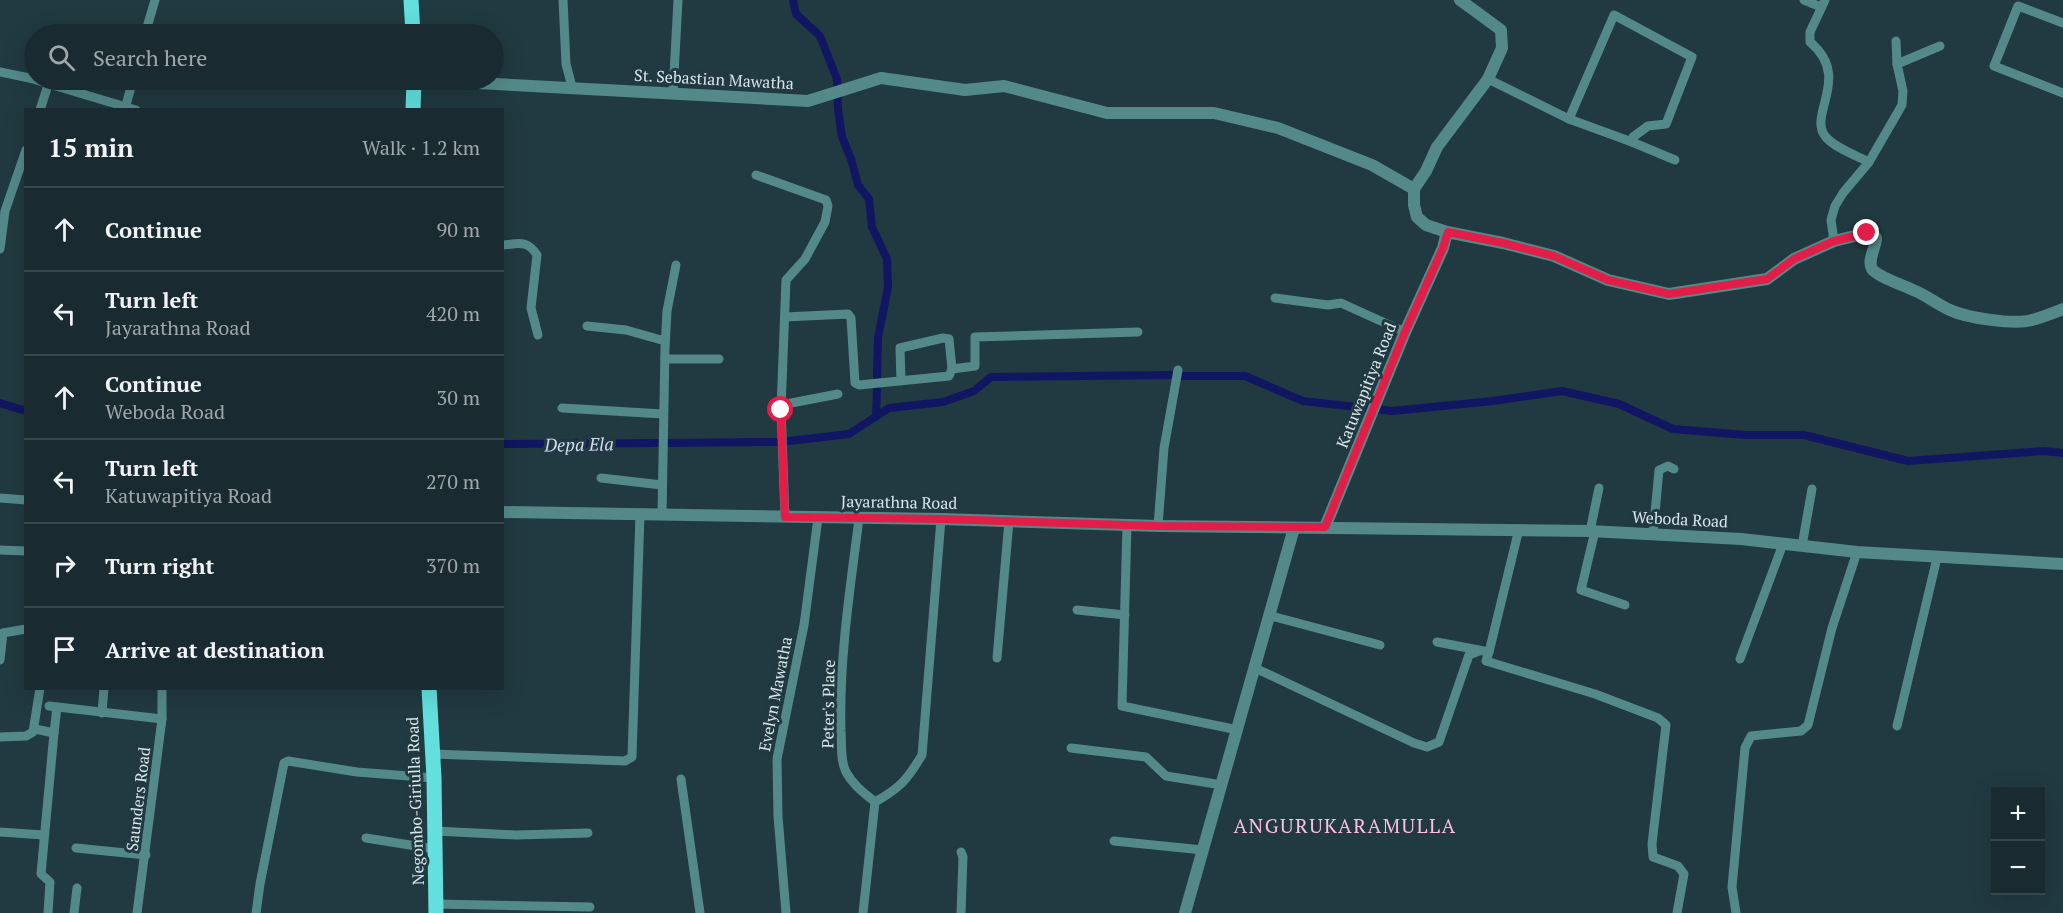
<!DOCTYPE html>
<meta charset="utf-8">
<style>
:root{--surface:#192b30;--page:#26373c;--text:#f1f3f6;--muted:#9fa7ab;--line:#37474c}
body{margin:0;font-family:"PT Serif",serif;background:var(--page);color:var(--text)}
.controls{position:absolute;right:18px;bottom:18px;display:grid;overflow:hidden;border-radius:0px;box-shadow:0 6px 24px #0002}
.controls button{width:54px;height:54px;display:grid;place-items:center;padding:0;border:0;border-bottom:2px solid var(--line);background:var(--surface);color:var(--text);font:30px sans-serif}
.stop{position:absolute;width:18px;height:18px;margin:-14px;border:4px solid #e11d48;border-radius:50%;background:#fff}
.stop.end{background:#e11d48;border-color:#fff;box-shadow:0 2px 6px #0008}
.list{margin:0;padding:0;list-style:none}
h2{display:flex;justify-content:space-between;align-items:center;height:78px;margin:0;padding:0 24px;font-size:26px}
h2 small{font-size:20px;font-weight:400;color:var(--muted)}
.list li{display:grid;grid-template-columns:39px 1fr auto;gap:18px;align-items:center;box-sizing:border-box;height:84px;padding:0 24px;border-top:2px solid var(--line)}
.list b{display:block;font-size:22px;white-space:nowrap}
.list p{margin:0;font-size:20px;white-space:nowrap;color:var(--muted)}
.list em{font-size:20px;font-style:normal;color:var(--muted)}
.icon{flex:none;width:33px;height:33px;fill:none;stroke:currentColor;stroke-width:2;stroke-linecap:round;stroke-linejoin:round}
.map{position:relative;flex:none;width:2063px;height:913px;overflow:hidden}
.search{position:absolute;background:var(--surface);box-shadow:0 6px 24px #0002;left:24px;top:24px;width:480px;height:66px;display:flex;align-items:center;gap:15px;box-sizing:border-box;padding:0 21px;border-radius:33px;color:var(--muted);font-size:22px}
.panel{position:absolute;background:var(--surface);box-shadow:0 6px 24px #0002;left:24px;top:108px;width:480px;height:582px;border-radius:0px}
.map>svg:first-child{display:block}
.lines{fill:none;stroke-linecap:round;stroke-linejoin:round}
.canal{stroke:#101661;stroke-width:8}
.minor{stroke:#538a89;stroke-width:9}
.tertiary{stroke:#538a89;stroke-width:12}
.primary{stroke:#63dfde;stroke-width:15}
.route{stroke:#e11d48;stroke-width:8}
.labels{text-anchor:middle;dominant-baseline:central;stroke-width:6;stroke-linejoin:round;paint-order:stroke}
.street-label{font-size:16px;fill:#d8e5ea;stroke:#213940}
.water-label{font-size:18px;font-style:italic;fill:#d1d9ef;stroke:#213940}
.quarter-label{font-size:20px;letter-spacing:1.5px;fill:#fbbfe0;stroke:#213940}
</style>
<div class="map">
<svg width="2063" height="913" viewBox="0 0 2063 913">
<rect width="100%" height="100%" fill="#213940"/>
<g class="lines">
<g class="canal">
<path d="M793 0 796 14 820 36 837 79 838 109 842 137 851 159 858 185 869 199 872 227 887 259 888 287 878 338 877 376"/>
<path d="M1183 376H1245L1303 401 1392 411 1493 401 1562 391 1619 404 1673 429 1746 435H1804L1908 461 2043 451 2063 453"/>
<path d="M0 403 26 411"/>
<path d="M876 416 877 390"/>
<path d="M789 441 849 434 889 408 943 402 974 391 991 377 1170 375"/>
<path d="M670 443 776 442"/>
<path d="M502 444 656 443"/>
</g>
<g class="minor">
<path d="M563 0 566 64 572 87"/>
<path d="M1804 0 1821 7"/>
<path d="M1825 0 1810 32V42C1852 77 1808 114 1825 136 1833 147 1857 156 1869 162"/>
<path d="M2063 23 2018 6 1994 66 2063 93"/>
<path d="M145 34 155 0"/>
<path d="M1897 64 1940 46"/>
<path d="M0 72 34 79"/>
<path d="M1488 79 1569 119 1632 142"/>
<path d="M36 80 136 110"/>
<path d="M673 93 678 0"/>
<path d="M126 105 133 80"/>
<path d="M40 110 49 82"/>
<path d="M1569 119 1614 15 1692 57 1666 124 1648 126 1633 137 1632 142 1675 160"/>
<path d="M756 175 826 200 828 206 825 222 805 259 786 280 781 409 785 517"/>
<path d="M1834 241 1831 220 1835 206 1843 193 1869 162 1902 105 1903 91 1897 64 1896 41"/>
<path d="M502 245C518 244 527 239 537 255L531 308 538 335"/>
<path d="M0 249 5 211 26 150"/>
<path d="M1275 298 1328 305 1341 303 1405 332"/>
<path d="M785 317 848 314 851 318 855 383 859 385 949 376 952 369 949 339 943 338 900 348 901 381"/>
<path d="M587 326 626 330 665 341"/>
<path d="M665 359H719"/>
<path d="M952 369 975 366V337L1138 332"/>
<path d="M781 405 838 394"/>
<path d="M562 408 663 414"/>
<path d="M601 478 662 485"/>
<path d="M0 498 26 500"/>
<path d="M662 515 665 348 667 311 676 265"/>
<path d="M859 519C850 589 839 660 841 731 842 744 840 760 846 772 853 785 864 793 875 802L863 913"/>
<path d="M1127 525 1122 706 1238 730"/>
<path d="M1158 526 1164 448 1178 370"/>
<path d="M1590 531 1599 488"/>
<path d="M1595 531 1581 590 1625 605"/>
<path d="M1653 534 1659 470 1668 466 1674 469"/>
<path d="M1802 546 1812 489"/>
<path d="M0 550 26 551"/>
<path d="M1077 610 1125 615"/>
<path d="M1268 615 1380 645"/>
<path d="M1437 642 1489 652 1486 661 1595 694 1658 718 1666 725 1652 844 1653 857 1678 866 1684 874 1677 913"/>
<path d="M1489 652 1519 529"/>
<path d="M997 658 1009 521"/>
<path d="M1740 659 1783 544"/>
<path d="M0 660 3 633 26 629"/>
<path d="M1255 668 1414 743 1427 747 1439 742 1469 655 1479 651"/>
<path d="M49 706 162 719"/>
<path d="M102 713 104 688"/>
<path d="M1897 726 1937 558"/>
<path d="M35 729 54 733 41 874 50 882 48 913"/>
<path d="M54 733 57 707"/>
<path d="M0 737 26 736 33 732 40 688"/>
<path d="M1071 748 1146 757 1166 776 1222 785"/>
<path d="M432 754 625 761 632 757 640 514"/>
<path d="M681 779 700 913"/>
<path d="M875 802C900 788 907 780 922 755L941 519"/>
<path d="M435 831 516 835 588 833"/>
<path d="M0 832 44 835"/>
<path d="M366 838 435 849"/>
<path d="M1114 841 1203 850"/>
<path d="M76 848 146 855"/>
<path d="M961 852 963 857 961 913"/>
<path d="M435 904 590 907"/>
<path d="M74 913 77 888"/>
<path d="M137 913 162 719V688"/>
<path d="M256 913 260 884 284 763 288 761 357 772 434 778"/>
<path d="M786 913 778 816 777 759 804 625 818 518"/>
<path d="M1736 913 1732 887 1745 748 1751 736 1801 731 1808 725 1832 628 1857 552"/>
</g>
<g class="tertiary">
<path d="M1460 0 1501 30 1502 48 1488 79 1437 147 1426 171 1414 189V205L1417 217 1426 225 1447 232 1503 243 1554 256 1608 280 1669 294 1767 279 1794 259 1834 241 1867 233 1872 234 1876 238C1876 247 1867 260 1872 269 1878 277 1903 285 1913 290 1926 295 1937 304 1950 310 1967 318 2014 325 2032 320 2043 317 2053 313 2063 309"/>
<path d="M422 80 808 101 881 78 965 90 1004 86 1107 113H1214L1278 128 1372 165 1414 189"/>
<path d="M502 512 941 519 1158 526 1590 531 1741 539 1857 552 2063 564"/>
<path d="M1325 527 1405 332 1443 248 1447 232"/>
<path d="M1185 913 1294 528"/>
</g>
<g class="primary">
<path d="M411 0 413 34"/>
<path d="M413 110 414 80"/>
<path d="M429 688 434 778 436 913"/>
</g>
</g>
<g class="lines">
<path class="route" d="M781 410 785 517 941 519 1158 526 1325 527 1405 332 1443 248 1448 232 1503 243 1554 256 1608 280 1669 294 1767 279 1794 259 1834 241 1867 233"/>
</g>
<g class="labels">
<g class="street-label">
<text transform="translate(714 79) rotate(3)">St. Sebastian Mawatha</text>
<text transform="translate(1366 385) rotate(-68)">Katuwapitiya Road</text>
<text transform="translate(899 502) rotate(1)">Jayarathna Road</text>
<text transform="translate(1680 519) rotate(3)">Weboda Road</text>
<text transform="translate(775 694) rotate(-79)">Evelyn Mawatha</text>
<text transform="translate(828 704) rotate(-89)">Peter's Place</text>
<text transform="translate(138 799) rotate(-83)">Saunders Road</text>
<text transform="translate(415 801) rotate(-92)">Negombo-Giriulla Road</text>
</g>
<g class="water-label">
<text transform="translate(579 444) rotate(-1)">Depa Ela</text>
</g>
<g class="quarter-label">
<text x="1345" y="825">ANGURUKARAMULLA</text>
</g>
</g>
</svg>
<div class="controls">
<button>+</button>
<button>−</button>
</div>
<div class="stop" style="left:781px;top:410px"></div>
<div class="stop end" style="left:1867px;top:233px"></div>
<div class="search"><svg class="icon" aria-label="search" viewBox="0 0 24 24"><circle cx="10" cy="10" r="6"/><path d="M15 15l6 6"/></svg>Search here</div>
<section class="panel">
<h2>15 min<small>Walk · 1.2 km</small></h2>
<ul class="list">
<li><svg class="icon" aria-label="ahead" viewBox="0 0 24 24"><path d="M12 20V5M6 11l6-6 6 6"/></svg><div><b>Continue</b></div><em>90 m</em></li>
<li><svg class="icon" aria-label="left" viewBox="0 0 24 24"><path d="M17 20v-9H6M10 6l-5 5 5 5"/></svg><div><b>Turn left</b><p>Jayarathna Road</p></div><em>420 m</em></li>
<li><svg class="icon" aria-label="ahead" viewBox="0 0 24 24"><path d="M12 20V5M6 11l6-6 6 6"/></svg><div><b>Continue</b><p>Weboda Road</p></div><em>30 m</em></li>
<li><svg class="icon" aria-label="left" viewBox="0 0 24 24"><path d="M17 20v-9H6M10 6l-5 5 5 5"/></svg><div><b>Turn left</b><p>Katuwapitiya Road</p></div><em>270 m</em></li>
<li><svg class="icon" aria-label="right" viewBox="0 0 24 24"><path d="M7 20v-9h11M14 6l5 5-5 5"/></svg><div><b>Turn right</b></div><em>370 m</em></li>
<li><svg class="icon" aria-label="arrive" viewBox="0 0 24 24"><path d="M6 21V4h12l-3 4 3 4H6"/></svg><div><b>Arrive at destination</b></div></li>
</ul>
</section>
</div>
